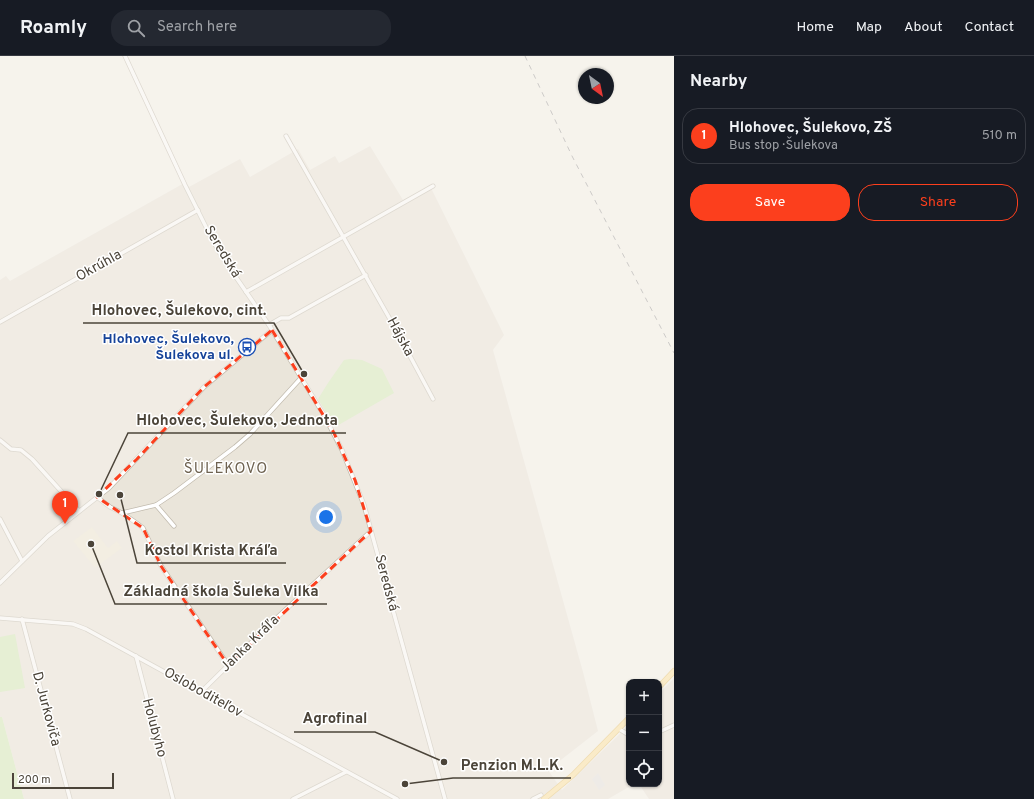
<!DOCTYPE html>
<meta charset="utf-8">
<style>
:root{--surface:#171b24;--page:#242831;--text:#f1f3f6;--muted:#9ea1a6;--line:#363941;--accent:#fc3f1d}
body{margin:0;font-family:Overpass,sans-serif;background:var(--page);color:var(--text)}
.controls{position:absolute;right:12px;bottom:12px;display:grid;overflow:hidden;border-radius:8px;box-shadow:0 1px 3px #0004}
.controls button{width:36px;height:36px;display:grid;place-items:center;padding:0;border:0;border-bottom:1px solid var(--line);background:var(--surface);color:var(--text);font:20px sans-serif}
.compass{position:absolute;left:578px;top:12px;width:36px;height:36px;border-radius:50%;background:var(--surface);box-shadow:0 1px 3px #0004;rotate:147deg}
.scale{position:absolute;left:12px;bottom:10px;width:102px;box-sizing:border-box;padding-left:4px;border:2px solid #4b4439;border-top:0;font-size:11px;line-height:14px;white-space:nowrap;color:#4b4439;-webkit-text-stroke:3px #fff;paint-order:stroke}
.you{position:absolute;left:326px;top:461px;width:14px;height:14px;margin:-10px;border:3px solid #fff;border-radius:50%;background:#1a73e8;box-shadow:0 0 0 6px #1a73e833}
.badge{display:grid;place-items:center;width:26px;height:26px;border-radius:50%;background:var(--accent);color:#fff;font-size:13px;font-weight:700}
.pin{position:absolute;translate:-50% -33px;filter:drop-shadow(0 1px 2px #0008)}
.pin::after{content:'';position:absolute;top:21px;width:14px;height:12px;background:inherit;clip-path:polygon(0 0,100% 0,50% 100%)}
.list{margin:0;padding:0;list-style:none}
h2{display:flex;justify-content:space-between;align-items:center;height:52px;margin:0;padding:0 16px;font-size:17px}
h2 small{font-size:13px;font-weight:400;color:var(--muted)}
.list li{display:grid;grid-template-columns:26px 1fr auto;gap:12px;align-items:center;box-sizing:border-box;height:56px;margin:0 8px 8px;padding:0 8px;border:1px solid var(--line);border-radius:16px}
.list b{display:block;font-size:15px;white-space:nowrap}
.list p{margin:0;font-size:13px;white-space:nowrap;color:var(--muted)}
.list em{font-size:13px;font-style:normal;color:var(--muted)}
.actions{display:flex;gap:8px;padding:12px 16px}
.actions a{flex:1;padding:9px 0;border:1px solid var(--accent);border-radius:16px;text-align:center;font-size:14px;color:var(--accent)}
.actions .main{background:var(--accent);color:#fff}
.icon{flex:none;width:22px;height:22px;fill:none;stroke:currentColor;stroke-width:2;stroke-linecap:round;stroke-linejoin:round}
.map{position:relative;flex:none;width:674px;height:743px;overflow:hidden}
header{display:flex;align-items:center;gap:24px;box-sizing:border-box;height:56px;padding:0 20px;background:var(--surface);border-bottom:1px solid var(--line)}
header strong{font-size:19px}
nav{display:flex;gap:22px;margin-inline-start:auto;font-size:14px}
.search{width:280px;height:36px;background:var(--page);display:flex;align-items:center;gap:10px;box-sizing:border-box;padding:0 14px;border-radius:16px;color:var(--muted);font-size:15px}
main{display:flex}
aside{flex:1;background:var(--surface)}
.map>svg:first-child{display:block}
.residential{fill:#eae5da}
.education{fill:#efe8d6}
.green{fill:#d2eab5}
.parking{fill:#e5e3e0}
.lines{fill:none;stroke-linecap:round;stroke-linejoin:round}
.minor-casing{stroke:#c2bbae;stroke-width:5}
.major-casing{stroke:#e6c16a;stroke-width:6}
.minor{stroke:#fff;stroke-width:3.5}
.major{stroke:#ffe39c;stroke-width:4.5}
.rail{stroke:#9a9a9a;stroke-width:1;stroke-dasharray:5 5;stroke-linecap:butt}
.marked{fill:none;stroke:#fc3f1d;stroke-width:3;stroke-dasharray:8 5;stroke-linejoin:round}
.labels{text-anchor:middle;dominant-baseline:central;stroke-width:3;stroke-linejoin:round;paint-order:stroke}
.street-label{font-size:14px;fill:#4b4439;stroke:#fff}
.transit-label{font-size:14px;font-weight:bold;fill:#164399;stroke:#fff;text-anchor:end}
.neighbourhood-label{font-size:15px;letter-spacing:1px;fill:#6e6250;stroke:#fff}
.leader{fill:none;stroke:#4b4439;stroke-width:1.5}
.callout-dot{fill:#4b4439;stroke:#fff;stroke-width:1.5}
.callout-label{font-size:15px;text-anchor:middle;font-weight:bold;fill:#4b4439;stroke:#fff;stroke-width:3;stroke-linejoin:round;paint-order:stroke}
</style>
<header>
<strong>Roamly</strong>
<div class="search"><svg class="icon" aria-label="search" viewBox="0 0 24 24"><circle cx="10" cy="10" r="6"/><path d="M15 15l6 6"/></svg>Search here</div>
<nav><a>Home</a><a>Map</a><a>About</a><a>Contact</a></nav>
</header>
<main>
<div class="map">
<svg width="674" height="743" viewBox="0 0 674 743">
<rect width="100%" height="100%" fill="#f6f3ec"/>
<g class="residential">
<path d="M370 90 403 144 430 130 504 279 493 294 583 616 598 675 548 714 562 734 629 669V728H634L608 743H24L2 661H0V224L6 220 10 225 186 126 189 131 240 103 250 121 298 93 310 114 335 100 339 107Z"/>
<path d="M674 622V743H649L639 728H659V638Z"/>
</g>
<path class="education" d="M92 471 108 492 117 485 122 492 95 512 73 485Z"/>
<g class="green">
<path d="M350 303 362 304 382 313 394 337 335 371 318 343 328 327 344 304Z"/>
<path d="M15 578 25 632 0 636V581Z"/>
<path d="M0 661H2L24 743H0Z"/>
</g>
<path class="parking" d="M598 717 605 729 599 734 592 723Z"/>
<g class="lines">
<g class="minor-casing">
<g id="minor">
<path d="M125 0 185 129 213 185 222 201 269 269 324 359 342 394 364 449 445 743"/>
<path d="M286 80 395 272 433 343"/>
<path d="M246 236 433 130"/>
<path d="M0 266 198 154"/>
<path d="M269 269 281 262H289L366 219"/>
<path d="M0 384 11 393 21 394 32 403 79 455"/>
<path d="M97 441 110 451 122 457 135 466 143 472 161 510 228 609"/>
<path d="M156 449 174 437 235 391 250 378 301 322"/>
<path d="M122 457 156 449 174 470"/>
<path d="M0 463 22 505"/>
<path d="M0 527 48 480 109 432 204 331 272 274"/>
<path d="M0 562 73 568 86 573 397 743"/>
<path d="M22 563 70 743"/>
<path d="M136 600 173 743"/>
<path d="M201 636 270 568 371 475"/>
<path d="M619 673 629 679"/>
<path d="M659 676 674 669"/>
<path d="M293 743 346 716"/>
<path d="M533 743 541 739"/>
</g>
</g>
<g class="major-casing">
<g id="major">
<path d="M659 631 674 615"/>
<path d="M544 743 573 719 629 662"/>
</g>
</g>
<use href="#minor" class="minor"/>
<use href="#major" class="major"/>
<path class="rail" d="M525 0 572 100 674 297"/>
</g>
<path d="M0 0H674V743H0ZM272 274 334 377 355 424 371 475 228 609 161 510 143 472 97 441 137 403 204 331Z" fill="#f6f3ec" fill-opacity=".55" fill-rule="evenodd"/>
<path class="marked" d="M272 274 334 377 355 424 371 475 228 609 161 510 143 472 97 441 137 403 204 331Z"/>
<defs>
<g id="bus-ring" transform="scale(0.9)"><circle r="9.5" fill="#fff" stroke="#1a4fb4" stroke-width="1.5"/><path d="M-5-6H5V4H4V6H2V4H-2V6H-4V4H-5ZM-3.5-4V0h7V-4ZM-3.5 1.2v1.5H-2V1.2ZM2 1.2v1.5H3.5V1.2Z" fill="#1a4fb4"/></g>
</defs>
<g fill-rule="evenodd">
<use href="#bus-ring" x="247" y="291"/>
</g>
<g class="labels">
<g class="street-label">
<text transform="translate(222 196) rotate(59)">Seredská</text>
<text transform="translate(99 210) rotate(-29)">Okrúhla</text>
<text transform="translate(400 281) rotate(62)">Hájska</text>
<text transform="translate(386 527) rotate(75)">Seredská</text>
<text transform="translate(250 588) rotate(-44)">Janka Kráľa</text>
<text transform="translate(203 637) rotate(29)">Osloboditeľov</text>
<text transform="translate(46 653) rotate(75)">D. Jurkoviča</text>
<text transform="translate(154 672) rotate(75)">Holubyho</text>
</g>
<g class="transit-label">
<text x="234" y="283">Hlohovec, Šulekovo,<tspan x="234" dy="16">Šulekova ul.</tspan></text>
</g>
<g class="neighbourhood-label">
<text x="226" y="413">ŠULEKOVO</text>
</g>
</g>
<path class="leader" d="M304 318L274 267H83M99 438L128 377H346M120 439L137 507H286M91 488L115 548H327M444 706L375 676H294M405 728L453 722H571"/>
<g class="callout-dot">
<circle cx="304" cy="318" r="4"/>
<circle cx="99" cy="438" r="4"/>
<circle cx="120" cy="439" r="4"/>
<circle cx="91" cy="488" r="4"/>
<circle cx="444" cy="706" r="4"/>
<circle cx="405" cy="728" r="4"/>
</g>
<g class="callout-label">
<text x="179" y="259">Hlohovec, Šulekovo, cint.</text>
<text x="237" y="369">Hlohovec, Šulekovo, Jednota</text>
<text x="211" y="499">Kostol Krista Kráľa</text>
<text x="221" y="540">Základná škola Šuleka Vilka</text>
<text x="335" y="667">Agrofinal</text>
<text x="512" y="714">Penzion M.L.K.</text>
</g>
</svg>
<div class="controls">
<button>+</button>
<button>−</button>
<button><svg class="icon" aria-label="locate" viewBox="0 0 24 24"><circle cx="12" cy="12" r="6"/><path d="M12 2v4M12 18v4M2 12h4M18 12h4"/></svg></button>
</div>
<svg class="compass" viewBox="-18 -18 36 36"><path d="M0-13l5 13h-10z" fill="#e53935"/><path d="M0 13l5-13h-10z" fill="#9ea1a6"/></svg>
<div class="scale">200 m</div>
<div class="you"></div>
<div class="pin badge" style="left:65px;top:468px">1</div>
</div>
<aside>
<h2>Nearby<small></small></h2>
<ul class="list">
<li><span class="badge">1</span><div><b>Hlohovec, Šulekovo, ZŠ</b><p>Bus stop · Šulekova</p></div><em>510 m</em></li>
</ul>
<div class="actions"><a class="main">Save</a><a>Share</a></div>
</aside>
</main>
